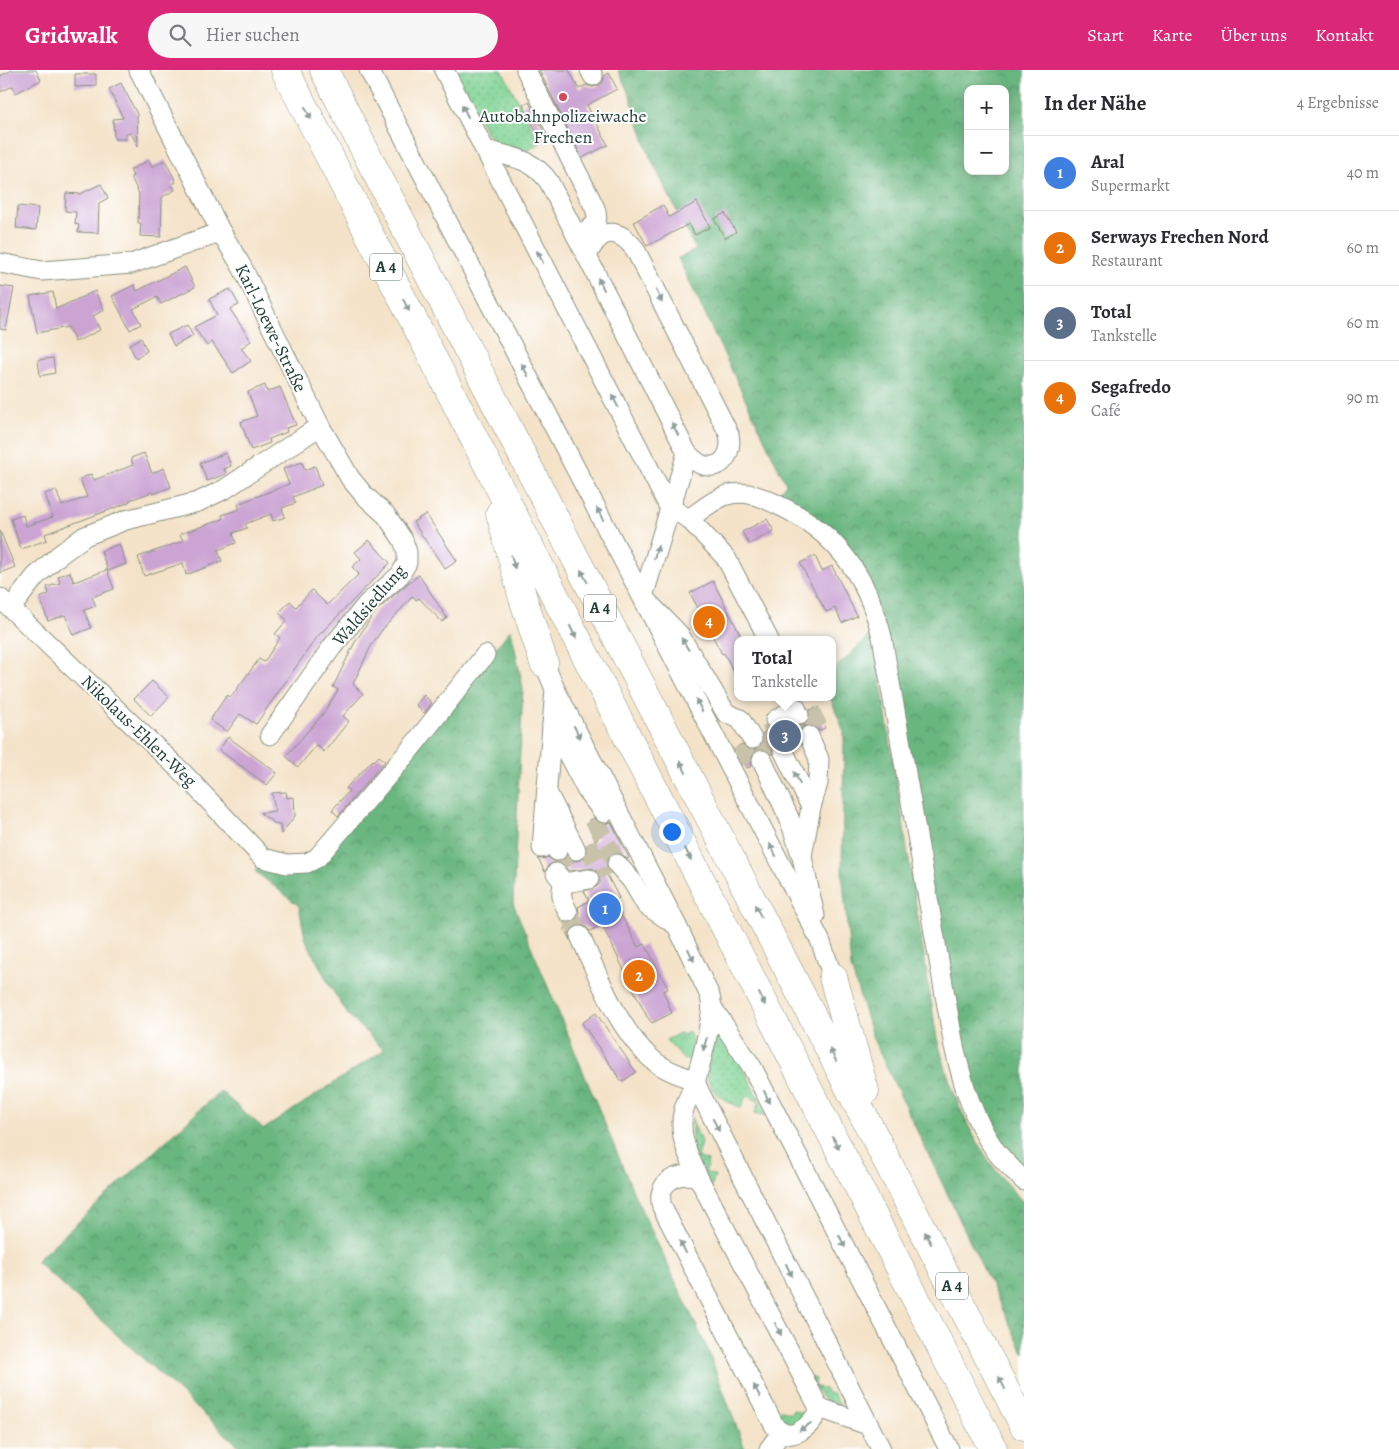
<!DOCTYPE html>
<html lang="de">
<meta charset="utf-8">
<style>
:root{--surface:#fff;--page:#f7f7f7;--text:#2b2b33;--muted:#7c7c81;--line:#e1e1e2;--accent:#db2777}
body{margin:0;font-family:Alegreya,serif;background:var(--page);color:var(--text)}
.controls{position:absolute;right:15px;top:15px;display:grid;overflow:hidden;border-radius:10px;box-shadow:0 2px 12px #0003}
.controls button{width:45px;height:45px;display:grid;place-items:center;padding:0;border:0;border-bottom:1px solid var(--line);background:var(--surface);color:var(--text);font:25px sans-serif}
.you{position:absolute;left:671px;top:761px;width:18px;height:18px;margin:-12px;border:4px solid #fff;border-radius:50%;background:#1a73e8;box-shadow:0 0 0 8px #1a73e833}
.badge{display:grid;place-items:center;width:32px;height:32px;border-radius:50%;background:var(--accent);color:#fff;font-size:16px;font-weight:700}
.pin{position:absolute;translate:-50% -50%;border:2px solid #fff;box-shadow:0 1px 5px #0006}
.popup{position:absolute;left:734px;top:566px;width:102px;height:65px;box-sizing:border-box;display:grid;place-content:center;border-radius:10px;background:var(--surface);filter:drop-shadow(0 1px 4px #0005);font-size:16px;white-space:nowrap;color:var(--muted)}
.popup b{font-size:19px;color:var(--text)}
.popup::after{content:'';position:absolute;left:50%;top:100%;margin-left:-10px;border:10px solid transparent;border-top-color:var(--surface)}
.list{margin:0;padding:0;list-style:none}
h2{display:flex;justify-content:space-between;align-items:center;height:65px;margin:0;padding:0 20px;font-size:21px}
h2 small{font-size:16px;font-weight:400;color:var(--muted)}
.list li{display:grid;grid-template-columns:32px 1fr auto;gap:15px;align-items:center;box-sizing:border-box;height:75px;padding:0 20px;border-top:1px solid var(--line)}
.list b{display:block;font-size:19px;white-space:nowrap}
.list p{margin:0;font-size:16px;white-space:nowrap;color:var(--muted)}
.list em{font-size:16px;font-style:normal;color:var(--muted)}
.icon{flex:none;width:28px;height:28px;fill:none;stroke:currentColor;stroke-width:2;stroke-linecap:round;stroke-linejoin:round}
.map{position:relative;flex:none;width:1024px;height:1379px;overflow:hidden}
header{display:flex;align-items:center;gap:30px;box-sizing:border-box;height:70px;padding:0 25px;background:var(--accent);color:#fff}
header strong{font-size:24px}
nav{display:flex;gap:28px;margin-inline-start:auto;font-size:18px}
.search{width:350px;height:45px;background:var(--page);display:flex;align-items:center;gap:12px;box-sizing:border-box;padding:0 18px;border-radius:28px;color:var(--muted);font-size:19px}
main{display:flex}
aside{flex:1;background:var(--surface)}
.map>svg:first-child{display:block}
.grass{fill:url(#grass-dots);stroke:#508865}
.forest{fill:url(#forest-crowns);stroke:#447a5a;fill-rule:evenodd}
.park{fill:url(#park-tufts);stroke:#508865}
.building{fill:#cba4d4}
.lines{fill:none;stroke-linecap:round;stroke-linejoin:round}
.minor-tunnel{stroke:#c9c2ab;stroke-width:19;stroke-dasharray:19 9;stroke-linecap:butt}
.minor-casing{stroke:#8a907e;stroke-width:21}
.highway-casing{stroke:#8a907e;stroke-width:29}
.minor{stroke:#fff;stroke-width:19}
.highway{stroke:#fff;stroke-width:28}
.oneway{fill:#8f9e9a}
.poi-dot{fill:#d1495b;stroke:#fff;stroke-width:2}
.labels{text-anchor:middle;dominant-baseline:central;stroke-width:4;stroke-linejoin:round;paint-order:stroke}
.shield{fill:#fff;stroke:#627771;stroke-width:1}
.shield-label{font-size:16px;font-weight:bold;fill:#1f3d34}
.poi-label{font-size:18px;fill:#1f3d34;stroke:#fff}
.street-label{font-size:18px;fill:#1f3d34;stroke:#fff}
</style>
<header>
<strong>Gridwalk</strong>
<div class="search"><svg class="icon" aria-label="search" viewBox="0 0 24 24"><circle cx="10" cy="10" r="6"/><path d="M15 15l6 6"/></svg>Hier suchen</div>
<nav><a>Start</a><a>Karte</a><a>Über uns</a><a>Kontakt</a></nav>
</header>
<main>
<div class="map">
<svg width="1024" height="1379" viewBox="0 0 1024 1379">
<defs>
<pattern id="grass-dots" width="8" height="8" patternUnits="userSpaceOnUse" patternTransform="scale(1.25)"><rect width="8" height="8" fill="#82d496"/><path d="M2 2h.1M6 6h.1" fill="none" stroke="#6aad7b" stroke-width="1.8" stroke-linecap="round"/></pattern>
<pattern id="forest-crowns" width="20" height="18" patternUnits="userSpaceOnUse" patternTransform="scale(1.25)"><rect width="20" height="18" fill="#69b67f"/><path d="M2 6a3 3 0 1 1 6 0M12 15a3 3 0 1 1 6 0" fill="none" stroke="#569569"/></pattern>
<pattern id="park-tufts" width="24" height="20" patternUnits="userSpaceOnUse" patternTransform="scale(1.25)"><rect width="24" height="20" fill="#82d496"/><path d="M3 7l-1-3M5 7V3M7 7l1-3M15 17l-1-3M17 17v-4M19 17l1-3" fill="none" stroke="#6aad7b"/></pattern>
</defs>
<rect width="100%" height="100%" fill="#fff"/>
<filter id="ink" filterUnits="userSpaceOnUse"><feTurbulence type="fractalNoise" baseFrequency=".02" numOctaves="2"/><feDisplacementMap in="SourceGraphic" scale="10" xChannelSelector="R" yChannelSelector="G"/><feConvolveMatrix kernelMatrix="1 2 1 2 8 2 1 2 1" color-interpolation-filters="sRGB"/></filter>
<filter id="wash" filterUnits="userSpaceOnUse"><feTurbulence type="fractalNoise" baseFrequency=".0096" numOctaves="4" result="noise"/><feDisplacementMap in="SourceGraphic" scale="20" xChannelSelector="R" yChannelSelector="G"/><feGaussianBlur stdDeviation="1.12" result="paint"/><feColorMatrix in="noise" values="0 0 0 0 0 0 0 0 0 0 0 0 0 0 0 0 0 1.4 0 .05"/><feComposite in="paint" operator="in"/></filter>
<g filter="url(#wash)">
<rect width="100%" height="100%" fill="#f4e3c9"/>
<g class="grass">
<path d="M453 0H502L540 73 526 82 501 77 487 64Z"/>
<path d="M719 965 741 992 767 1046 755 1043 759 1031 746 1026 741 1038C697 1019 706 1005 716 966Z"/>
<path d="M691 1047 701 1072 697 1087 708 1091 705 1102 715 1106 711 1118 693 1084Z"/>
<path d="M806 1306 816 1309 814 1316 824 1319 826 1322 834 1325 841 1337 824 1330Z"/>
<path d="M829 1308 840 1315 848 1334 845 1336Z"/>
<path d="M808 1332C811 1346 803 1350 792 1355L782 1351 778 1346 780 1339 791 1344 793 1340 804 1344Z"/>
</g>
<g class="forest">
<path d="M618 0H1024V1103L996 1067 986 1049 966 998 871 511C847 466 823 447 777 425L786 414 678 188 696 180 650 87 630 26ZM968 19H1005V101H968Z"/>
<path d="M511 559 523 618 513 833 635 1126 708 1280 745 1379H242L36 1191 220 1021 264 1059 384 980 348 945 328 913 305 868 299 836 255 801 264 789 315 791 385 716Z"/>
<path d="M873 562 937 968C955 1035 975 1082 1024 1133V1284L873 969 851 898 842 801 844 662 830 627H832L833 601Z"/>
</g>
<path class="park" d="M689 962C693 971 695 981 689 990H684L666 970 680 963 683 965Z"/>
<g id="blocks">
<g class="building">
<path d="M12 0H36L41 10 16 23 13 16 0 22V6Z"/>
<path d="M539 0H569L579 19 586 15 592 17 598 16 603 12 604 6 609 3 617 19 587 35 608 75 582 88Z"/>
<path d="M75 4H96V16L75 17Z"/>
<path d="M121 13 137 44 138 77 131 63H126V69H114L113 49 123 48 109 19Z"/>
<path d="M529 32 548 70 542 73 523 35Z"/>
<path d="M149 90 152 97 165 90 176 112 172 114 175 120 162 127 161 167 140 166 141 153H138L139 124 131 107 133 106 130 100Z"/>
<path d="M101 114 108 128 99 133 98 163 78 162 79 155 75 154 76 142 65 141 66 123 80 124Z"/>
<path d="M697 132 710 157 695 165 689 154 647 176 634 152 663 135 669 147Z"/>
<path d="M18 136 38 138 36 160 16 158Z"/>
<path d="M725 143 736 162 725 168 714 149Z"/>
<path d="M185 197 195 217 161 234 157 227 133 239 141 254 130 260 112 226 134 215 137 221Z"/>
<path d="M0 216 14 218 6 260 0 259Z"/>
<path d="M230 219 239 235 230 239 251 271 241 278 251 291 233 303 212 272 207 276 194 257 217 245 209 229Z"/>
<path d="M95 221 104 240 93 246 100 260 75 272 68 257 37 263 30 226 53 222 56 239Z"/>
<path d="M187 255 193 266 174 276 168 264Z"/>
<path d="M141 268 147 281 136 288 129 275Z"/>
<path d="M53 288 55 303 40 306 38 290Z"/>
<path d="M265 315 267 322 280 317 296 355 286 358 287 362 269 369 270 373 251 380 241 352 257 346 248 322Z"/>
<path d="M144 383 152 403 164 398 171 417 153 424 152 422 130 430 129 432 120 436 45 464 47 470 21 479 11 449 23 445 26 456 53 447 45 424 56 420 62 436 87 427 80 409 91 404 94 410 133 395 131 388Z"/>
<path d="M226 383 231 396 224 399 226 404 207 411 200 393Z"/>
<path d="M302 392 305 400 315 396 322 415 293 427 296 433 282 438 285 447 273 451 271 444 245 454 247 458 233 463 236 473 218 480 222 491 186 505 183 493 144 506 138 487 183 471 180 464 223 449 222 445 240 439 238 434 289 414 283 399Z"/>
<path d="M426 444 457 491 445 499 413 452Z"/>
<path d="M767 449 774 461 749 474 742 462Z"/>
<path d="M0 461 15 497 0 503Z"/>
<path d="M369 470 390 493 317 567 256 654 240 644 227 662 210 650 227 625 231 627 259 589 264 592 280 568 275 564 287 550 279 543 290 531 296 537 312 520 327 535 359 504 352 497 361 489 355 482Z"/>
<path d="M119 474 126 494 108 501 101 481Z"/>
<path d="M815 486 822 501 832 496 857 546 842 553 835 538 826 542 800 493Z"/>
<path d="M107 500 114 519 92 527 96 536 84 540 91 558 73 565 65 545 48 551 40 528 49 524 47 517 60 513 58 506 70 502 74 512Z"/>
<path d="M419 505 447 548 442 552 419 528 416 530 413 526 383 559 372 574 353 614 363 624 343 646 349 651 324 682 317 675 298 697 286 686 322 645 338 620 333 617 355 572 375 542 408 513Z"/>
<path d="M713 511 743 570H738V610L724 583 722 584 690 523Z"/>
<path d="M152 611 169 627 151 646 134 629Z"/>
<path d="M424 625 432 633 424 643 416 635Z"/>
<path d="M815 638 825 658 819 661 816 657 811 655 804 656 800 659 798 664 799 671 793 675 790 671 784 669 778 670 773 674 772 685 769 681 763 679 757 680 753 684 751 689 752 696 747 698 737 677 742 674 747 679 753 680 757 679 762 674V664L769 660 774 661 780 660 792 653 797 656 804 655 808 651 810 647 809 640Z"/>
<path d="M228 667 277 703 267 715 219 680Z"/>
<path d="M379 686 385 691 338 746 332 740 349 721 346 718 373 690 374 691Z"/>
<path d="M286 722 287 728 294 727 295 746 281 764 280 755H277L260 743 275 741 272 723Z"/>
<path d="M594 748 600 754H606L611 752 629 788 627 789 620 783H615L610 785 606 791 607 799 605 801 619 828 614 831 638 877 645 874 668 919 663 921 672 943 652 953 647 947 602 855 590 861 586 857 582 855 575 856 571 860 569 864 570 870 564 859 568 857 567 853 573 852 578 848 579 842 578 837 589 831 584 821 596 817 600 813V808L598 802 593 798 569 801 564 796 557 792 562 791 567 786 570 790 576 791 581 790 585 787 587 781 586 775 598 769 588 751Z"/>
<path d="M548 787 555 792 549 795 545 802 538 788 542 789Z"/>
<path d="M596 943 636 1002 622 1012 582 953Z"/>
</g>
</g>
</g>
<g filter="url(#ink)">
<use href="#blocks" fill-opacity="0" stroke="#8a907e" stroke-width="1"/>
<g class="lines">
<g class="minor-tunnel">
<path d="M810 640 820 661"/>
<path d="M788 651 798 672"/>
<path d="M770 652 783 680"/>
<path d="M760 665 771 686"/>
<path d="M741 675 751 696"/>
<path d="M594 749 617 794"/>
<path d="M587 774 604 807"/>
<path d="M557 781 571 808"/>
<path d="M568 842 580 866"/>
</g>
<g class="minor-casing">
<g id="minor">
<path d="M139 0 221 162 242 197 320 356 350 408 364 425 386 445 403 470 407 482V493L400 505 367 534 332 577 270 665"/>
<path d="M369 0 820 870 833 907"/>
<path d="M444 0 485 80C511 87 533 88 549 112L687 383 643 527 679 564 726 643 740 649 752 669"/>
<path d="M526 0 595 138C601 157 591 158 576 165"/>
<path d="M590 0 593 6"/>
<path d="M485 80 669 437 689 449 726 488 769 570"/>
<path d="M587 186C599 159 616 155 635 179L729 364C733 383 722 403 700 394 695 391 691 387 687 383"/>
<path d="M0 193 42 201 131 194 221 162"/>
<path d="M689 449C700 441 714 429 727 425 746 420 762 427 778 435 836 462 867 506 882 567L954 976C963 1014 972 1047 995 1080 1003 1091 1015 1101 1024 1111"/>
<path d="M0 528 182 702 263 788 287 794 307 793 317 788 408 682 485 585"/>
<path d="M11 538 35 507 58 486 85 466 126 450 198 432 225 419 320 356"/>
<path d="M544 593 555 619 677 856 710 926 712 937 752 997 949 1379"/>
<path d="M775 650 796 638 799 645"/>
<path d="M552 654 587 721 604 743"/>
<path d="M783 680 811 737"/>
<path d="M762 690 789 748 802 787 815 846"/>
<path d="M547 722 576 780"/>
<path d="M544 755 557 781"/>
<path d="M542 778 555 619"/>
<path d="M802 786 811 737 818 713 819 689 809 666"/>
<path d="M617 794 632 811 646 835 676 855"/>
<path d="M556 803 564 813 589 809"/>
<path d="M564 813C559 824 563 832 568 842"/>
<path d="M580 866C599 907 618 961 654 991 666 1001 681 1005 695 1011"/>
<path d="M712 937C709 962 703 985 696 1009 691 1025 681 1037 682 1056 682 1074 691 1090 698 1107L817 1334 820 1338 868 1355"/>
<path d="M695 1011 699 1021 881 1379"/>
<path d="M698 1107C678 1101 655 1112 662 1137L774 1355C789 1377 813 1355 820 1338"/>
<path d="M769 1379 782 1362"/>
</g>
</g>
<g class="highway-casing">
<g id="highway">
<path d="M285 0 993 1379"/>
<path d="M324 0C554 454 792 904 1024 1356"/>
<path d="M500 443 522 525 544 593"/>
<path d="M833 907 865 1021"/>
</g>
</g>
<use href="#minor" class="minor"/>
<use href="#highway" class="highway"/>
</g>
<defs><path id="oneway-solid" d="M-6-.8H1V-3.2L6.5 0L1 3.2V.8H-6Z" transform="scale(1.25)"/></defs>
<g class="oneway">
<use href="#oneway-solid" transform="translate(465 41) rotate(-117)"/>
<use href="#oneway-solid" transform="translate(308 43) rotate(63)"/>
<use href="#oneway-solid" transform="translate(540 187) rotate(-117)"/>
<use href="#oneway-solid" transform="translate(601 214) rotate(-117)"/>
<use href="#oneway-solid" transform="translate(659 226) rotate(63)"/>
<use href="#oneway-solid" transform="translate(406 235) rotate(63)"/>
<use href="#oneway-solid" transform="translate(525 300) rotate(-117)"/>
<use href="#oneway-solid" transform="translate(615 331) rotate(-117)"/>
<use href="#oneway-solid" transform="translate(675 359) rotate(-117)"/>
<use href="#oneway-solid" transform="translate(600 444) rotate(-117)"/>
<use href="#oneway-solid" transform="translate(656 482) rotate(-74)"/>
<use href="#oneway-solid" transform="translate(513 492) rotate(75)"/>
<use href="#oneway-solid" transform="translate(584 506) rotate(-118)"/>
<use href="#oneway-solid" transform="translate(573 562) rotate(63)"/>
<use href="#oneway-solid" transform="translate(685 574) rotate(-121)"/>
<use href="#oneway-solid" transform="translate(699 635) rotate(-117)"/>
<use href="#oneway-solid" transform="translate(577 662) rotate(63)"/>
<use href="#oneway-solid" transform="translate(683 697) rotate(-118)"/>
<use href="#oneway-solid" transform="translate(797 708) rotate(-116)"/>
<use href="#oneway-solid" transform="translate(773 780) rotate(-117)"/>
<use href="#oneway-solid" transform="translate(688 784) rotate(63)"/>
<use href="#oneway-solid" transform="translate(758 841) rotate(-117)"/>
<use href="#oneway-solid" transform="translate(691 885) rotate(65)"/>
<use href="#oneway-solid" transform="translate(762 929) rotate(63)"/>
<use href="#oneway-solid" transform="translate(705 974) rotate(105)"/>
<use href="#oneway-solid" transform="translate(833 985) rotate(-117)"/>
<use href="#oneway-solid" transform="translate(767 1027) rotate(63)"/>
<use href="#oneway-solid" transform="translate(716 1055) rotate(63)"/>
<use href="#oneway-solid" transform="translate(836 1073) rotate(63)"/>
<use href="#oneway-solid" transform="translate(928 1168) rotate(-117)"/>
<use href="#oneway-solid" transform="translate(842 1171) rotate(63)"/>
<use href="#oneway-solid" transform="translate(683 1177) rotate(-117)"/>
<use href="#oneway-solid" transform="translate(789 1200) rotate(63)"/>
<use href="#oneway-solid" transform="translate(778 1259) rotate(62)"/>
<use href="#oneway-solid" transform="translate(1002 1313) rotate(-117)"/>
<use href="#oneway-solid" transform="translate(757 1321) rotate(-117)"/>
<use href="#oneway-solid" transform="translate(805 1357) rotate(146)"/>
</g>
</g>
<circle class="poi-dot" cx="563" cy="27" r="5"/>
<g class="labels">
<g class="shield">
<rect x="370" y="183.5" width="32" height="27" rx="4"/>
<rect x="584" y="524.5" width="32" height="27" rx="4"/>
<rect x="936" y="1202.5" width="32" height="27" rx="4"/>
</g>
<g class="shield-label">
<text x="386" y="197">A 4</text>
<text x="600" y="538">A 4</text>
<text x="952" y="1216">A 4</text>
</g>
<g class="poi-label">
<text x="563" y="46">Autobahnpolizeiwache<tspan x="563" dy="21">Frechen</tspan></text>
</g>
<g class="street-label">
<text transform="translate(271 258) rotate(64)">Karl-Loewe-Straße</text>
<text transform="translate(369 535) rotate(-49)">Waldsiedlung</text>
<text transform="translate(139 661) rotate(44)">Nikolaus-Ehlen-Weg</text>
</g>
</g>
</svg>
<div class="controls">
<button>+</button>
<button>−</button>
</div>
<div class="you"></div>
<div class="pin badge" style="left:605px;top:839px;background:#3f7fe0">1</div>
<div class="pin badge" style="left:639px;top:906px;background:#e8710a">2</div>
<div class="pin badge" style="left:785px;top:666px;background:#5c6f8a">3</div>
<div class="popup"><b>Total</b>Tankstelle</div>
<div class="pin badge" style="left:709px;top:552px;background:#e8710a">4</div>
</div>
<aside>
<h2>In der Nähe<small>4 Ergebnisse</small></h2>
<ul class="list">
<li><span class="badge" style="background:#3f7fe0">1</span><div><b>Aral</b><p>Supermarkt</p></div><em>40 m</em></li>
<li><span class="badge" style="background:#e8710a">2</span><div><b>Serways Frechen Nord</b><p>Restaurant</p></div><em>60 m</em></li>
<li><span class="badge" style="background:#5c6f8a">3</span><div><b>Total</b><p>Tankstelle</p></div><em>60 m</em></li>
<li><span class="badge" style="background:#e8710a">4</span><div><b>Segafredo</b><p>Café</p></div><em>90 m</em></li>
</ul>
</aside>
</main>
